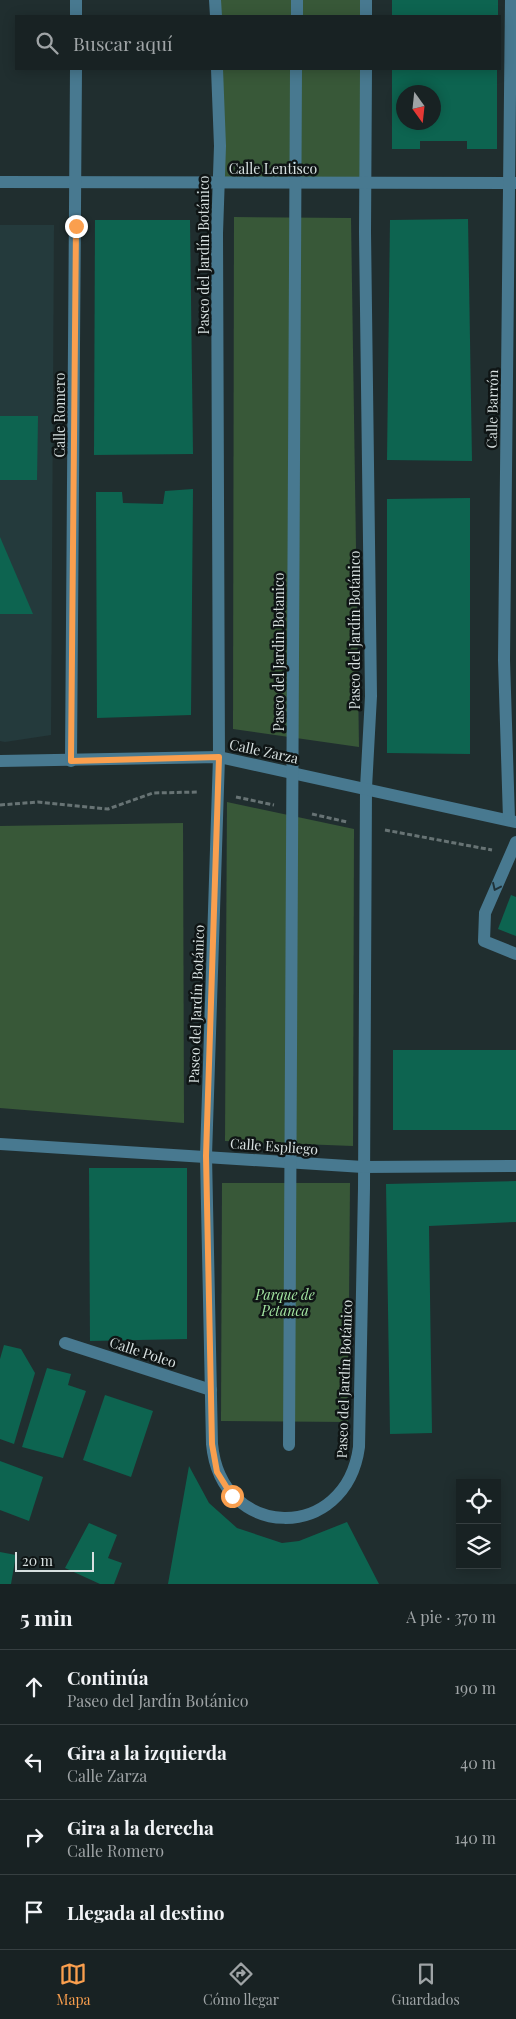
<!DOCTYPE html>
<html lang="es">
<meta charset="utf-8">
<style>
:root{--surface:#182223;--page:#212a2b;--text:#f1f3f6;--muted:#9fa4a6;--line:#363f41;--accent:#fa9f4e}
body{margin:0;font-family:"Playfair Display",serif;background:var(--page);color:var(--text)}
.controls{position:absolute;right:15px;bottom:15px;display:grid;overflow:hidden;border-radius:0px;box-shadow:0 2px 12px #0003}
.controls button{width:45px;height:45px;display:grid;place-items:center;padding:0;border:0;border-bottom:1px solid var(--line);background:var(--surface);color:var(--text);font:25px sans-serif}
.compass{position:absolute;left:396px;top:85px;width:45px;height:45px;border-radius:50%;background:var(--surface);box-shadow:0 2px 12px #0003;rotate:165deg}
.scale{position:absolute;left:15px;bottom:12px;width:79px;box-sizing:border-box;padding-left:5px;border:2px solid #d7e0e0;border-top:0;font-size:14px;line-height:18px;white-space:nowrap;color:#d7e0e0;-webkit-text-stroke:4px #0f1515;paint-order:stroke}
.stop{position:absolute;width:15px;height:15px;margin:-11px;border:4px solid #fa9f4e;border-radius:50%;background:#fff}
.stop.end{background:#fa9f4e;border-color:#fff;box-shadow:0 1px 5px #0008}
.list{margin:0;padding:0;list-style:none}
h2{display:flex;justify-content:space-between;align-items:center;height:65px;margin:0;padding:0 20px;font-size:21px}
h2 small{font-size:16px;font-weight:400;color:var(--muted)}
.list li{display:grid;grid-template-columns:32px 1fr auto;gap:15px;align-items:center;box-sizing:border-box;height:75px;padding:0 20px;border-top:1px solid var(--line)}
.list b{display:block;font-size:19px;white-space:nowrap}
.list p{margin:0;font-size:16px;white-space:nowrap;color:var(--muted)}
.list em{font-size:16px;font-style:normal;color:var(--muted)}
.icon{flex:none;width:28px;height:28px;fill:none;stroke:currentColor;stroke-width:2;stroke-linecap:round;stroke-linejoin:round}
.map{position:relative;flex:none;width:516px;height:1584px;overflow:hidden}
.search{position:absolute;background:var(--surface);box-shadow:0 2px 12px #0003;left:15px;right:15px;top:15px;height:55px;display:flex;align-items:center;gap:12px;box-sizing:border-box;padding:0 18px;border-radius:0px;color:var(--muted);font-size:19px}
.sheet{height:365px;background:var(--surface)}
nav{display:flex;justify-content:space-around;align-items:center;box-sizing:border-box;height:70px;border-top:1px solid var(--line);background:var(--surface);font-size:14px;color:var(--muted)}
nav a{display:grid;justify-items:center;gap:2px}
nav .on{color:var(--accent)}
.map>svg:first-child{display:block}
.built{fill:#243a3c}
.green{fill:#385838}
.building{fill:#0d6450;fill-rule:evenodd}
.lines{fill:none;stroke-linecap:round;stroke-linejoin:round}
.path{stroke:#677374;stroke-width:3;stroke-dasharray:5 2.5;stroke-linecap:butt}
.minor{stroke:#487990;stroke-width:12}
.oneway{stroke:#20333a}
.route{stroke:#fa9f4e;stroke-width:6}
.labels{text-anchor:middle;dominant-baseline:central;stroke-width:5;stroke-linejoin:round;paint-order:stroke}
.street-label{font-size:14px;fill:#d7e0e0;stroke:#0f1515}
.park-label{font-size:14px;font-style:italic;fill:#a3e5a2;stroke:#0f1515}
</style>
<div class="map">
<svg width="516" height="1584" viewBox="0 0 516 1584">
<rect width="100%" height="100%" fill="#202e2f"/>
<path class="built" d="M0 225H54L51 735 5 742 0 741Z"/>
<g class="green">
<rect x="213" y="0" width="153" height="16"/>
<path d="M215 69H366V183H218Z"/>
<path d="M234 217 351 218 359 747 233 729Z"/>
<path d="M227 802 354 829 353 1146 225 1141Z"/>
<path d="M183 823 184 1123 0 1108V826Z"/>
<path d="M222 1183H350L348 1422 221 1421Z"/>
</g>
<g class="building">
<rect x="392" y="0" width="106" height="16"/>
<path d="M392 69H497V149H467V141H420V149H392ZM404 92H434V122H404Z"/>
<path d="M468 219 472 461 387 460 390 220Z"/>
<path d="M95 220H190L193 454 94 455Z"/>
<path d="M0 416H38L37 480H0Z"/>
<path d="M193 489 191 715 97 718 96 492H122L123 503 163 504 165 491Z"/>
<path d="M470 498V754L387 753V499Z"/>
<path d="M0 537 33 614H0Z"/>
<path d="M511 895 516 897V936L498 929Z"/>
<rect x="393" y="1050" width="123" height="80"/>
<path d="M89 1168H187V1339L90 1341Z"/>
<path d="M516 1181V1222L429 1226 432 1433 390 1434 386 1184Z"/>
<path d="M4 1345 21 1349 35 1373 14 1444 0 1439V1359Z"/>
<path d="M47 1368 71 1374 68 1385 86 1391 63 1458 22 1447Z"/>
<path d="M105 1395 153 1411 131 1477 83 1460Z"/>
<path d="M0 1461 43 1477 29 1521 0 1510Z"/>
<path d="M189 1466 209 1503 237 1528 282 1543 299 1541 347 1522 379 1584H168Z"/>
<path d="M89 1523 117 1535 108 1558 122 1563 114 1584H100L65 1568Z"/>
<path d="M0 1552 16 1555 11 1584H0Z"/>
</g>
<g class="lines">
<g class="path">
<path d="M236 797 274 805"/>
<path d="M0 805 38 802 108 809 153 793 198 792"/>
<path d="M312 814 347 822"/>
<path d="M385 830 492 850"/>
</g>
<g class="minor">
<path d="M76 0V16"/>
<path d="M215 0 216 16"/>
<path d="M297 16V0"/>
<path d="M366 16V0"/>
<path d="M217 69 220 146 217 233 219 757 206 1156 212 1444C221 1541 346 1543 359 1447L364 1188 366 788 371 696 365 232 366 69"/>
<path d="M0 182 516 183"/>
<path d="M0 761 219 757 515 822"/>
<path d="M71 761 76 69"/>
<path d="M509 819 504 660 511 0"/>
<path d="M516 842 485 913 484 941 516 954"/>
<path d="M0 1144 363 1167 516 1166"/>
<path d="M65 1343 211 1390"/>
<path d="M289 1445 296 69"/>
</g>
</g>
<defs><path id="oneway-chevron" d="M-2-3.5L2.5 0L-2 3.5" fill="none" stroke-width="1.6" stroke-linecap="round" stroke-linejoin="round" transform="scale(1.25)"/></defs>
<use class="oneway" href="#oneway-chevron" transform="translate(496 887) rotate(115)"/>
<g class="lines">
<path class="route" d="M76 226 71 761 219 757 206 1156 212 1444 217 1472 232 1496"/>
</g>
<g class="labels">
<g class="street-label">
<text x="273" y="168">Calle Lentisco</text>
<text transform="translate(203 255) rotate(-90)">Paseo del Jardín Botánico</text>
<text transform="translate(492 409) rotate(-89)">Calle Barrón</text>
<text transform="translate(59 415) rotate(-90)">Calle Romero</text>
<text transform="translate(354 630) rotate(-90)">Paseo del Jardín Botánico</text>
<text transform="translate(278 652) rotate(-90)">Paseo del Jardin Botanico</text>
<text transform="translate(264 751) rotate(12)">Calle Zarza</text>
<text transform="translate(196 1004) rotate(-88)">Paseo del Jardín Botánico</text>
<text transform="translate(274 1146) rotate(4)">Calle Espliego</text>
<text transform="translate(143 1352) rotate(18)">Calle Poleo</text>
<text transform="translate(344 1379) rotate(-88)">Paseo del Jardín Botánico</text>
</g>
<g class="park-label">
<text x="285" y="1294">Parque de<tspan x="285" dy="16">Petanca</tspan></text>
</g>
</g>
</svg>
<div class="controls">
<button><svg class="icon" aria-label="locate" viewBox="0 0 24 24"><circle cx="12" cy="12" r="6"/><path d="M12 2v4M12 18v4M2 12h4M18 12h4"/></svg></button>
<button><svg class="icon" aria-label="layers" viewBox="0 0 24 24"><path d="M12 4l9 5-9 5-9-5zM3 14l9 5 9-5"/></svg></button>
</div>
<svg class="compass" viewBox="-18 -18 36 36"><path d="M0-13l5 13h-10z" fill="#e53935"/><path d="M0 13l5-13h-10z" fill="#9fa4a6"/></svg>
<div class="scale">20 m</div>
<div class="stop" style="left:232px;top:1496px"></div>
<div class="stop end" style="left:76px;top:226px"></div>
<div class="search"><svg class="icon" aria-label="search" viewBox="0 0 24 24"><circle cx="10" cy="10" r="6"/><path d="M15 15l6 6"/></svg>Buscar aquí</div>
</div>
<section class="sheet">
<h2>5 min<small>A pie · 370 m</small></h2>
<ul class="list">
<li><svg class="icon" aria-label="ahead" viewBox="0 0 24 24"><path d="M12 20V5M6 11l6-6 6 6"/></svg><div><b>Continúa</b><p>Paseo del Jardín Botánico</p></div><em>190 m</em></li>
<li><svg class="icon" aria-label="left" viewBox="0 0 24 24"><path d="M17 20v-9H6M10 6l-5 5 5 5"/></svg><div><b>Gira a la izquierda</b><p>Calle Zarza</p></div><em>40 m</em></li>
<li><svg class="icon" aria-label="right" viewBox="0 0 24 24"><path d="M7 20v-9h11M14 6l5 5-5 5"/></svg><div><b>Gira a la derecha</b><p>Calle Romero</p></div><em>140 m</em></li>
<li><svg class="icon" aria-label="arrive" viewBox="0 0 24 24"><path d="M6 21V4h12l-3 4 3 4H6"/></svg><div><b>Llegada al destino</b></div></li>
</ul>
</section>
<nav>
<a class="on"><svg class="icon" aria-label="map" viewBox="0 0 24 24"><path d="M3 6l6-2 6 2 6-2v14l-6 2-6-2-6 2zM9 4v14M15 6v14"/></svg>Mapa</a>
<a><svg class="icon" aria-label="directions" viewBox="0 0 24 24"><path d="M12 3l9 9-9 9-9-9zM9 14v-3h6M13 9l2 2-2 2"/></svg>Cómo llegar</a>
<a><svg class="icon" aria-label="saved" viewBox="0 0 24 24"><path d="M7 4h10v16l-5-4-5 4z"/></svg>Guardados</a>
</nav>
